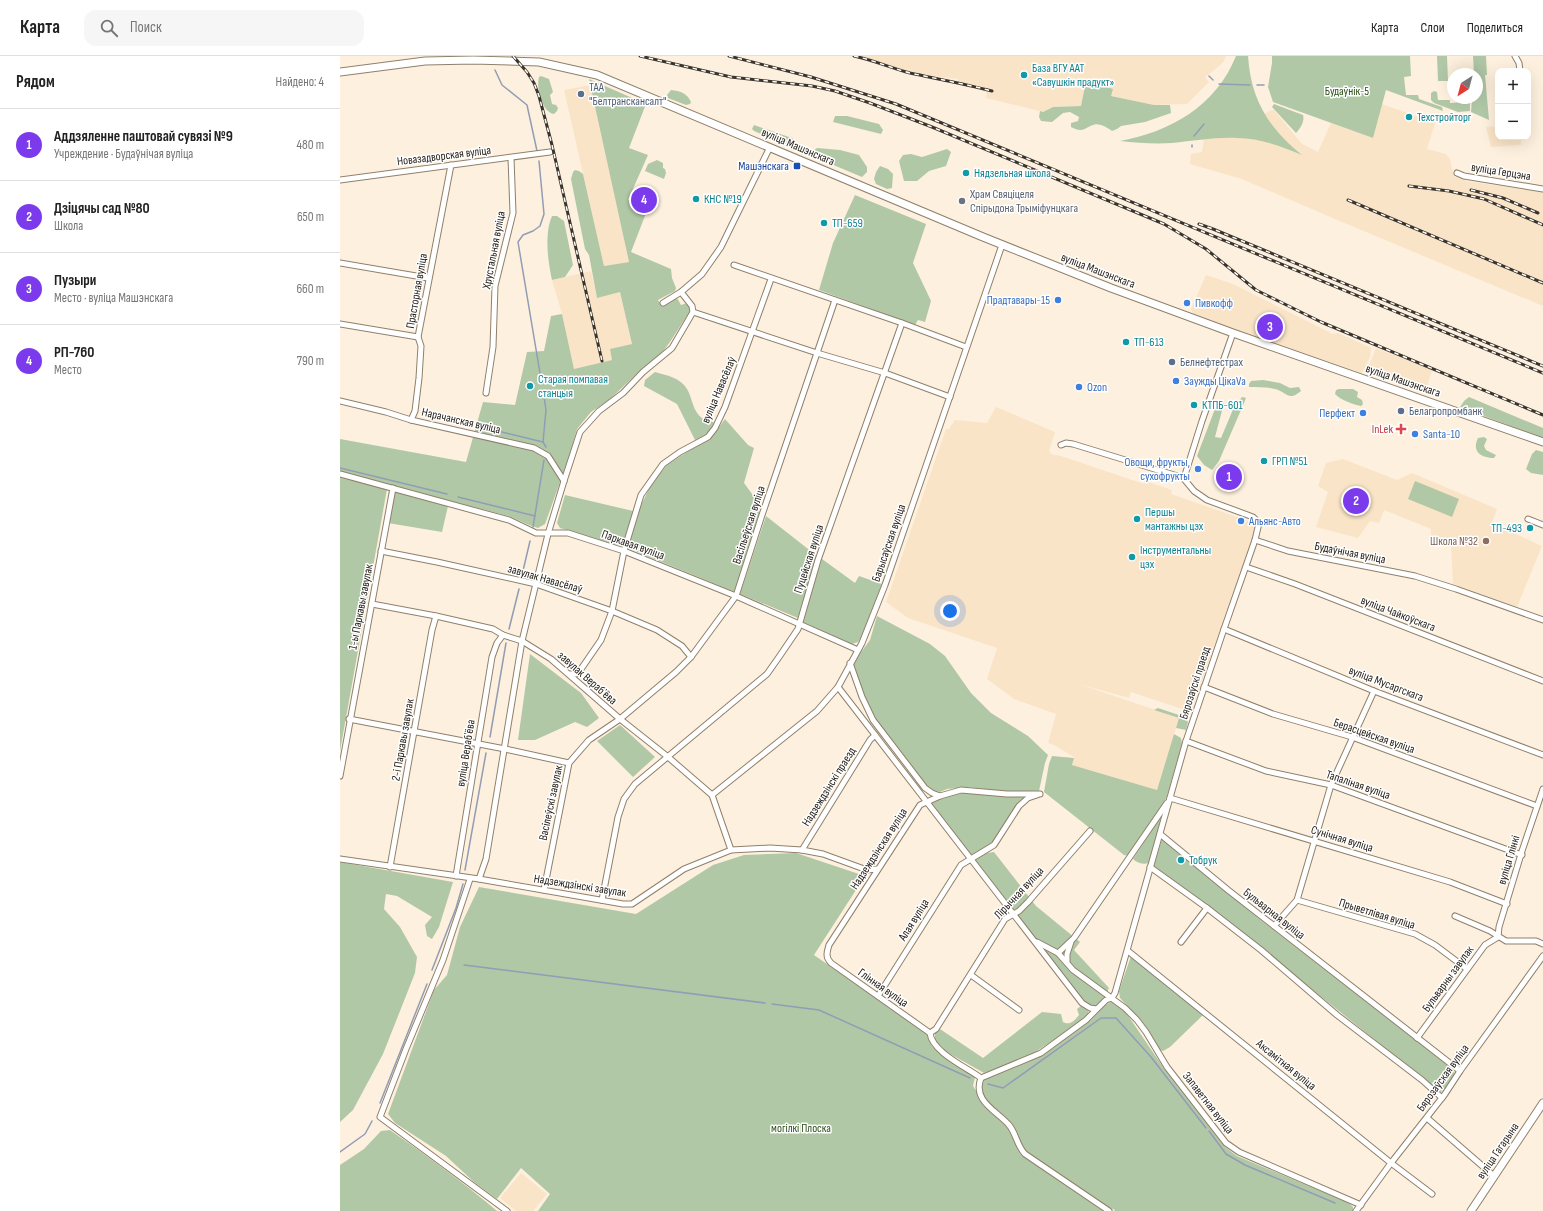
<!DOCTYPE html>
<html lang="ru">
<meta charset="utf-8">
<style>
:root{--surface:#fff;--page:#f6f6f6;--text:#222;--muted:#767676;--line:#e0e0e0;--accent:#7c3aed}
body{margin:0;font-family:"Sofia Sans Condensed",sans-serif;background:var(--page);color:var(--text)}
.controls{position:absolute;right:12px;top:12px;display:grid;overflow:hidden;border-radius:8px;box-shadow:0 4px 16px #0002}
.controls button{width:36px;height:36px;display:grid;place-items:center;padding:0;border:0;border-bottom:1px solid var(--line);background:var(--surface);color:var(--text);font:20px sans-serif}
.compass{position:absolute;left:1107px;top:12px;width:36px;height:36px;border-radius:50%;background:var(--surface);box-shadow:0 4px 16px #0002;rotate:216deg}
.you{position:absolute;left:610px;top:555px;width:14px;height:14px;margin:-10px;border:3px solid #fff;border-radius:50%;background:#1a73e8;box-shadow:0 0 0 6px #1a73e833}
.badge{display:grid;place-items:center;width:26px;height:26px;border-radius:50%;background:var(--accent);color:#fff;font-size:13px;font-weight:700}
.pin{position:absolute;translate:-50% -50%;border:2px solid #fff;box-shadow:0 1px 4px #0006}
.list{margin:0;padding:0;list-style:none}
h2{display:flex;justify-content:space-between;align-items:center;height:52px;margin:0;padding:0 16px;font-size:17px}
h2 small{font-size:13px;font-weight:400;color:var(--muted)}
.list li{display:grid;grid-template-columns:26px 1fr auto;gap:12px;align-items:center;box-sizing:border-box;height:72px;padding:0 16px;border-top:1px solid var(--line)}
.list b{display:block;font-size:15px;white-space:nowrap}
.list p{margin:0;font-size:13px;white-space:nowrap;color:var(--muted)}
.list em{font-size:13px;font-style:normal;color:var(--muted)}
.icon{flex:none;width:22px;height:22px;fill:none;stroke:currentColor;stroke-width:2;stroke-linecap:round;stroke-linejoin:round}
.map{position:relative;flex:none;width:1203px;height:1155px;overflow:hidden}
header{display:flex;align-items:center;gap:24px;box-sizing:border-box;height:56px;padding:0 20px;background:var(--surface);border-bottom:1px solid var(--line)}
header strong{font-size:19px}
nav{display:flex;gap:22px;margin-inline-start:auto;font-size:14px}
.search{width:280px;height:36px;background:var(--page);display:flex;align-items:center;gap:10px;box-sizing:border-box;padding:0 14px;border-radius:12px;color:var(--muted);font-size:15px}
main{display:flex}
aside{flex:1;background:var(--surface)}
.map>svg:first-child{display:block}
.built{fill:#fae4c7}
.green{fill:#b1c8a7}
.lines{fill:none;stroke-linecap:round;stroke-linejoin:round}
.stream{stroke:#919db5;stroke-width:1.5}
.minor-casing{stroke:#8f806b;stroke-width:7}
.tertiary-casing{stroke:#8f806b;stroke-width:9}
.secondary-casing{stroke:#8f806b;stroke-width:9}
.minor{stroke:#fff;stroke-width:5}
.tertiary{stroke:#fff;stroke-width:7}
.secondary{stroke:#fff;stroke-width:7}
.rail-casing{stroke:#3b342b;stroke-width:3}
.rail{stroke:#fff;stroke-width:1.5;stroke-dasharray:4.5;stroke-linecap:butt}
.culture-dot{fill:#0f9aa8;stroke:#fff;stroke-width:1.5}
.service-dot{fill:#5c6f8a;stroke:#fff;stroke-width:1.5}
.transit-dot{fill:#1a4fb4;stroke:#fff;stroke-width:1.5}
.worship-dot{fill:#6b7280;stroke:#fff;stroke-width:1.5}
.shop-dot{fill:#3f7fe0;stroke:#fff;stroke-width:1.5}
.health-dot{fill:#e0444e;stroke:#fff;stroke-width:1.5}
.education-dot{fill:#8d6e63;stroke:#fff;stroke-width:1.5}
.labels{text-anchor:middle;dominant-baseline:central;stroke-width:3;stroke-linejoin:round;paint-order:stroke}
.culture-label{font-size:12px;fill:#0d838f;stroke:#fff;text-anchor:start}
.service-label{font-size:12px;fill:#4e5e75;stroke:#fff;text-anchor:start}
.park-label{font-size:12px;fill:#2d4d1a;stroke:#fff}
.street-label{font-size:12px;fill:#221c14;stroke:#fff}
.transit-label{font-size:12px;fill:#164399;stroke:#fff;text-anchor:end}
.worship-label{font-size:12px;fill:#5b616d;stroke:#fff;text-anchor:start}
.shop-label{font-size:12px;fill:#366cbe;stroke:#fff;text-anchor:start}
.health-label{font-size:12px;fill:#be3a42;stroke:#fff;text-anchor:end}
.education-label{font-size:12px;fill:#785e54;stroke:#fff;text-anchor:end}
</style>
<header>
<strong>Карта</strong>
<div class="search"><svg class="icon" aria-label="search" viewBox="0 0 24 24"><circle cx="10" cy="10" r="6"/><path d="M15 15l6 6"/></svg>Поиск</div>
<nav><a>Карта</a><a>Слои</a><a>Поделиться</a></nav>
</header>
<main>
<aside>
<h2>Рядом<small>Найдено: 4</small></h2>
<ul class="list">
<li><span class="badge">1</span><div><b>Аддзяленне паштовай сувязі №9</b><p>Учреждение · Будаўнічая вуліца</p></div><em>480 m</em></li>
<li><span class="badge">2</span><div><b>Дзіцячы сад №80</b><p>Школа</p></div><em>650 m</em></li>
<li><span class="badge">3</span><div><b>Пузыри</b><p>Место · вуліца Машэнскага</p></div><em>660 m</em></li>
<li><span class="badge">4</span><div><b>РП-760</b><p>Место</p></div><em>790 m</em></li>
</ul>
</aside>
<div class="map">
<svg width="1203" height="1155" viewBox="0 0 1203 1155">
<rect width="100%" height="100%" fill="#fef0de"/>
<g class="built">
<path d="M518 0H886L884 5 878 11 865 21 869 26 847 48 814 49 771 40 746 25 741 50 713 51 703 56 646 42 647 36 619 29 618 23 583 19Z"/>
<path d="M251 29 289 206 264 210 224 34Z"/>
<path d="M1042 48 1095 67 1087 93 1106 98 1110 103 1114 121H1124L1125 125 1203 136V250L995 163 902 123 850 108 851 98 862 96 864 82 899 77 929 55 934 54 962 88 978 96 991 67 1033 82Z"/>
<path d="M1158 70V81H1181V89L1151 91 1146 71Z"/>
<path d="M251 215 257 241 280 236 292 288 273 304 234 313 222 258 212 224Z"/>
<path d="M866 219 893 228 993 278 998 277 1031 292 1030 301 1022 317 854 260 851 253Z"/>
<path d="M1036 292 1092 314 1086 334 1063 326 1062 329 1026 317Z"/>
<path d="M656 351 715 376 709 395 711 396 710 398 721 400 804 428 805 425 832 434 831 438 917 468 851 656 791 636 789 642 739 628 839 662 817 734 732 709 734 701 714 689 708 687 716 658 674 643 647 623 657 592 568 562 546 546 606 373H609L615 364 647 367Z"/>
<path d="M1003 403 1057 424 1072 417 1157 453 1152 467 1202 490 1177 551 1113 528 1111 489 1091 480V473L1044 454 1039 467 1030 465 1018 482 976 471 988 436 978 430 986 407Z"/>
<path d="M181 1117 207 1138 193 1155H176L160 1142Z"/>
</g>
<g class="green">
<path d="M896 0H908C911 44 928 71 962 99 941 90 919 82 897 82 875 81 854 85 832 87 815 88 797 87 780 85 830 76 876 50 896 0Z"/>
<path d="M932 0H1070L1071 20 1064 21 1066 39H1078L1079 43 1102 51 1103 55 1046 34 1033 82 933 46 928 31 932 7Z"/>
<path d="M1097 0H1107L1108 25H1098Z"/>
<path d="M1133 0H1146L1147 19H1145L1149 64 1131 56 1132 42H1137V18H1134Z"/>
<path d="M201 20 209 23 213 36 210 39 212 48 216 49 218 52 217 55 214 58C202 56 196 32 199 21Z"/>
<path d="M249 23 306 48 289 92 308 99 288 144 308 152 291 196 331 213 332 222 336 232 335 235 318 244 322 251 337 242 341 249 347 247 350 250V255L330 286 321 298 305 310 270 343 251 356 237 373 228 404 205 468 198 472 189 469 169 460 0 417V383L126 406 143 346 175 349 187 296 204 295 211 260 222 258 234 313 272 304 270 293 292 288 280 236 257 242 249 199 245 193 231 123 233 116 235 114 239 115 243 118 264 210 289 206Z"/>
<path d="M746 25 773 33 771 40 814 49H830L831 57 805 66 781 70 777 73 772 75C769 73 765 70 761 69 748 65 747 80 731 71V67L738 65 739 61 730 56 723 57 712 66 701 65 699 61 700 55 703 56 713 51 741 50Z"/>
<path d="M331 34C340 35 347 37 351 46L350 48 346 49 328 42 327 39Z"/>
<path d="M1094 35 1097 36 1098 44H1110V47L1123 46 1124 43 1130 44V55L1118 56 1094 47 1091 44V37Z"/>
<path d="M934 48 963 59C965 65 960 73 956 77L932 51Z"/>
<path d="M495 60H507L539 68 543 74 541 78 493 66Z"/>
<path d="M414 69 452 82 455 85V88L449 90 414 75 412 73Z"/>
<path d="M477 92 500 94 519 99 527 111V116L522 121 472 100V96Z"/>
<path d="M607 93 611 96 606 110 589 115 577 125H564L559 105 563 99 571 98 582 101Z"/>
<path d="M317 104 323 107V112L325 113 326 117 324 123 305 115 308 108Z"/>
<path d="M540 110 548 113 553 118 552 132 547 133 536 128 534 123 536 116Z"/>
<path d="M515 139 586 168 573 207 591 245 585 266 578 264 575 269 479 234 493 187Z"/>
<path d="M212 160H217L224 165 233 209 225 221 212 224C208 206 204 178 212 160Z"/>
<path d="M315 316C326 319 341 322 347 333 353 343 352 355 363 363 366 365 371 364 374 367 370 376 364 381 355 384L337 348 304 330 305 324Z"/>
<path d="M923 324 940 327 950 332 959 331 961 335C948 346 947 336 935 333 927 331 917 331 909 331V328L911 325Z"/>
<path d="M999 333H1013L1018 336 1017 341 1022 344 1023 348 1021 350C1012 348 1001 344 995 338L996 334Z"/>
<path d="M902 341 906 342 904 347 879 405 872 414 864 409 857 400 878 345 881 344 884 347 875 381 881 382 894 351Z"/>
<path d="M1129 341 1203 372V382L1120 351 1124 345Z"/>
<path d="M385 363 408 389 414 392 404 427 418 446 415 453 420 456 395 536 290 493 289 489 300 451 311 429 327 409 373 379Z"/>
<path d="M1144 381 1147 383 1144 390 1146 394 1156 399 1154 402C1142 402 1131 396 1138 382Z"/>
<path d="M1196 394 1203 396V419L1191 417 1186 413 1192 398Z"/>
<path d="M0 422 47 433 0 695Z"/>
<path d="M1075 425 1119 443 1112 461 1068 443Z"/>
<path d="M54 435 108 450 102 476 48 467Z"/>
<path d="M225 439 293 455 284 489 282 491 220 472 217 467Z"/>
<path d="M426 460 477 500 458 562 400 538Z"/>
<path d="M482 503 515 527 519 520 542 528 524 577 518 586 512 588 463 566 462 564Z"/>
<path d="M537 560 590 588 605 600 631 637 651 657 688 680 708 699 705 707 699 735H658L629 731 607 733 600 736 592 734 585 729 534 662 523 637 513 607 530 584Z"/>
<path d="M190 598 241 637 259 662 247 671 235 666 195 684H178Z"/>
<path d="M818 652 845 661 848 666 846 674 836 672 839 662 814 654Z"/>
<path d="M280 669 315 701 293 721 257 685Z"/>
<path d="M834 678 841 682 842 688 827 740 822 750 789 800 784 799 704 736 709 708 712 700 734 702 732 709 817 734Z"/>
<path d="M627 737 685 741 677 749 651 789 631 799 591 747 614 738Z"/>
<path d="M822 759 809 807C804 809 797 807 793 803Z"/>
<path d="M822 783 922 865 1113 1013 1115 1019 1103 1035 1100 1036 878 858 814 810Z"/>
<path d="M654 796 696 850 740 886 734 894 769 932C765 940 762 946 754 950L746 947 634 803 647 797Z"/>
<path d="M456 797 525 820 474 899 586 977 592 990 600 997 635 1021 633 1030 642 1044 648 1053 668 1072 682 1099 764 1155H198L210 1138 181 1112 157 1143 135 1127 106 1100 55 1067 48 1058 94 934 107 919 120 871 139 831 296 858 373 809 404 799Z"/>
<path d="M0 806 113 826 99 871 92 883 87 880 85 869 92 861 57 840 46 838 44 853 60 871 77 901 75 917 43 998 13 1054 0 1066Z"/>
<path d="M791 900 864 958 830 991 823 995 820 994 804 968 780 942 779 935Z"/>
<path d="M771 946 785 955 825 1014 885 1091 897 1100 1009 1147 1013 1151V1155H774L775 1154 761 1148 686 1097C684 1094 681 1090 679 1087 676 1081 675 1074 671 1069 659 1055 636 1045 644 1024L704 998 751 964 765 949Z"/>
<path d="M741 950 748 955 749 960 744 964 689 1000 644 1017 605 995 595 984V977L600 973 643 1002 702 956 721 958 723 966C730 970 735 964 739 959L737 953Z"/>
<path d="M50 1074C87 1100 123 1126 157 1155H0V1109L24 1093 41 1075Z"/>
</g>
<g class="lines">
<g class="stream">
<path d="M155 14 162 29 187 49 197 95"/>
<path d="M869 20 873 24"/>
<path d="M879 28 910 29"/>
<path d="M917 29H924"/>
<path d="M854 80 864 68"/>
<path d="M852 91V89"/>
<path d="M199 105 204 158 200 170 193 175 183 179 178 186 201 323"/>
<path d="M203 334 206 354 203 386 206 391"/>
<path d="M149 373 203 386"/>
<path d="M0 412 107 438"/>
<path d="M118 441 195 460"/>
<path d="M193 471 204 404"/>
<path d="M182 519 190 485"/>
<path d="M169 573 179 533"/>
<path d="M150 681 166 587"/>
<path d="M125 814 146 697"/>
<path d="M124 909 425 947"/>
<path d="M92 914 116 852 123 828"/>
<path d="M432 948 479 954 630 1022"/>
<path d="M648 1028 663 1032 761 962H776L811 1001 866 1072"/>
<path d="M40 1047 87 928"/>
<path d="M869 1075 886 1098 905 1109 995 1147"/>
<path d="M0 1096 25 1078 32 1065"/>
</g>
<g class="minor-casing">
<g id="minor">
<path d="M1175 0 1179 7 1180 15"/>
<path d="M1117 117 1124 120 1203 133"/>
<path d="M0 124 210 96"/>
<path d="M0 207 88 222"/>
<path d="M394 209 562 267 626 291"/>
<path d="M323 247 341 236 362 218 381 191 430 91"/>
<path d="M353 256 477 297 545 317 610 341"/>
<path d="M0 268 78 281"/>
<path d="M146 337 153 291 155 230 173 157 171 102"/>
<path d="M0 345 46 356 71 364 194 392 208 400 224 425"/>
<path d="M71 364 75 355 79 322 81 290 78 281 111 109"/>
<path d="M721 389 726 387 733 388 844 422"/>
<path d="M0 418 169 464 196 477H228L284 495 396 540 518 594"/>
<path d="M844 422 862 365 893 277"/>
<path d="M1188 463 1203 469"/>
<path d="M915 484 948 495 1075 520 1116 533 1203 564"/>
<path d="M41 495 97 506 196 528 272 555 317 574 342 590 351 601"/>
<path d="M906 511 955 528 1203 625"/>
<path d="M32 548 96 560 153 573 163 579 182 585 211 603 280 663 328 701 372 739 391 794"/>
<path d="M884 573 1034 635 1203 699"/>
<path d="M510 607 522 641 533 664 585 732 592 737 600 740"/>
<path d="M229 618H236L239 616 261 584 272 555 284 495 301 439 323 408 340 396 368 381 375 372 385 351 431 223"/>
<path d="M498 631 742 947 750 952 756 953"/>
<path d="M864 631 933 658 1012 681 1197 750"/>
<path d="M9 663 165 693 229 707"/>
<path d="M846 685 926 715 991 729 1182 799"/>
<path d="M0 720 53 432"/>
<path d="M372 739 477 655 498 631 522 587 545 529 662 189"/>
<path d="M830 742 1110 826 1167 848"/>
<path d="M820 778 888 834 1120 1015"/>
<path d="M462 794 530 684 535 679"/>
<path d="M0 803 139 823 283 848H292L344 813 391 794 430 792 462 794 483 798 527 814 537 813"/>
<path d="M50 811 92 574 96 560"/>
<path d="M810 811 867 852 921 894 997 959 1082 1024 1102 1042"/>
<path d="M116 820 152 601 157 587 163 579"/>
<path d="M130 823 103 904 66 993 40 1061 167 1155"/>
<path d="M139 823 146 803 182 585 208 478 224 425 240 376 259 355 283 337 303 316 332 292 353 256 352 250 341 236"/>
<path d="M204 834 229 707 249 684 280 663 336 616 351 601 396 540 422 459 495 244"/>
<path d="M262 844 278 761 284 743 295 728 427 618 439 601 458 573 478 504 562 267"/>
<path d="M957 844 1075 878 1095 889 1127 913"/>
<path d="M1115 860 1150 875 1166 885H1196L1203 888"/>
<path d="M934 870 957 844 991 729 1034 635"/>
<path d="M697 886 718 897 734 882 827 747"/>
<path d="M841 886 867 852"/>
<path d="M788 895 1051 1107 1092 1138"/>
<path d="M718 897 733 914 785 952 797 964 806 976 827 1011 886 1087 899 1096 1021 1149"/>
<path d="M727 906V898L731 886"/>
<path d="M631 919 679 954"/>
<path d="M538 940 621 809 654 789 679 750 688 742 697 739"/>
<path d="M590 977 491 907C485 901 487 896 489 889L580 749 600 740 621 734 667 738H700"/>
<path d="M590 977C592 996 626 1011 641 1022 632 1045 657 1055 669 1069 676 1077 677 1090 685 1098L769 1155"/>
<path d="M590 977 596 973 665 863 679 855 688 846 750 775"/>
<path d="M1077 982 1145 889 1158 881 1159 871 1182 795 1203 733"/>
<path d="M641 1022 701 997 746 964 766 944 772 942 775 937 846 685 884 573 915 484 919 467 913 461 867 444 854 435 844 423V422"/>
<path d="M1087 1062 1154 1120"/>
<path d="M1016 1155 1051 1107 1105 1038 1120 1015 1203 900"/>
</g>
</g>
<g class="tertiary-casing">
<path id="tertiary" d="M1131 1155 1203 1047"/>
</g>
<g class="secondary-casing">
<path id="secondary" d="M0 16 85 5 133 4 199 6 257 19 643 181 771 232 893 277 1203 386"/>
</g>
<use href="#minor" class="minor"/>
<use href="#tertiary" class="tertiary"/>
<use href="#secondary" class="secondary"/>
<g class="rail-casing">
<g id="rail">
<path d="M173 0 187 16 194 27 199 40 212 89 262 305"/>
<path d="M300 0 391 21 472 30 495 35 530 47 592 71 824 168 866 193 916 234 981 266 1203 359"/>
<path d="M389 0 471 21 556 48 1203 317"/>
<path d="M514 0C533 4 551 12 570 17 598 23 625 28 652 35"/>
<path d="M1069 130 1109 135 1144 143 1203 169"/>
<path d="M1131 134 1163 142 1198 157"/>
<path d="M1008 144 1203 227"/>
<path d="M859 168 873 173 1203 310"/>
</g>
</g>
<use href="#rail" class="rail"/>
</g>
<g class="culture-dot">
<circle cx="684" cy="19" r="4"/>
<circle cx="1069" cy="61" r="4"/>
<circle cx="626" cy="117" r="4"/>
<circle cx="356" cy="143" r="4"/>
<circle cx="484" cy="167" r="4"/>
<circle cx="786" cy="286" r="4"/>
<circle cx="190" cy="330" r="4"/>
<circle cx="854" cy="349" r="4"/>
<circle cx="924" cy="405" r="4"/>
<circle cx="797" cy="463" r="4"/>
<circle cx="1190" cy="472" r="4"/>
<circle cx="792" cy="501" r="4"/>
<circle cx="841" cy="804" r="4"/>
</g>
<g class="service-dot">
<circle cx="241" cy="38" r="4"/>
<circle cx="832" cy="306" r="4"/>
<circle cx="1061" cy="355" r="4"/>
</g>
<rect class="transit-dot" x="453" y="106" width="8" height="8" rx="2"/>
<circle class="worship-dot" cx="622" cy="145" r="4"/>
<g class="shop-dot">
<circle cx="718" cy="244" r="4"/>
<circle cx="847" cy="247" r="4"/>
<circle cx="836" cy="325" r="4"/>
<circle cx="739" cy="331" r="4"/>
<circle cx="1023" cy="357" r="4"/>
<circle cx="1075" cy="378" r="4"/>
<circle cx="858" cy="413" r="4"/>
<circle cx="901" cy="465" r="4"/>
</g>
<path class="health-dot" d="M1059 367h4v4h4v4h-4v4h-4v-4h-4v-4h4z"/>
<circle class="education-dot" cx="1146" cy="485" r="4"/>
<g class="labels">
<g class="culture-label">
<text x="692" y="12">База ВГУ ААТ<tspan x="692" dy="14">«Савушкін прадукт»</tspan></text>
<text x="1077" y="61">Техстройторг</text>
<text x="634" y="117">Нядзельная школа</text>
<text x="364" y="143">КНС №19</text>
<text x="492" y="167">ТП-659</text>
<text x="794" y="286">ТП-613</text>
<text x="198" y="323">Старая помпавая<tspan x="198" dy="14">станцыя</tspan></text>
<text x="862" y="349">КТПБ-601</text>
<text x="932" y="405">ГРП №51</text>
<text x="805" y="456">Першы<tspan x="805" dy="14">мантажны цэх</tspan></text>
<text x="1182" y="472" text-anchor="end">ТП-493</text>
<text x="800" y="494">Інструментальны<tspan x="800" dy="14">цэх</tspan></text>
<text x="849" y="804">Тобрук</text>
</g>
<g class="service-label">
<text x="249" y="31">ТАА<tspan x="249" dy="14">"Белтранскансалт"</tspan></text>
<text x="840" y="306">Белнефтестрах</text>
<text x="1069" y="355">Белагропромбанк</text>
</g>
<g class="park-label">
<text x="1007" y="35">Будаўнік-5</text>
<text x="461" y="1072">могілкі Плоска</text>
</g>
<g class="street-label">
<text transform="translate(458 91) rotate(23)">вуліца Машэнскага</text>
<text transform="translate(104 100) rotate(-7)">Новазадворская вуліца</text>
<text transform="translate(1161 116) rotate(9)">вуліца Герцэна</text>
<text transform="translate(154 194) rotate(-79)">Хрустальная вуліца</text>
<text transform="translate(758 215) rotate(21)">вуліца Машэнскага</text>
<text transform="translate(77 235) rotate(-80)">Прасторная вуліца</text>
<text transform="translate(1063 325) rotate(19)">вуліца Машэнскага</text>
<text transform="translate(379 334) rotate(-67)">вуліца Навасёлаў</text>
<text transform="translate(121 365) rotate(13)">Нарачанская вуліца</text>
<text transform="translate(409 469) rotate(-72)">Васільеўская вуліца</text>
<text transform="translate(549 487) rotate(-71)">Барысаўская вуліца</text>
<text transform="translate(293 489) rotate(20)">Паркавая вуліца</text>
<text transform="translate(1010 497) rotate(11)">Будаўнічая вуліца</text>
<text transform="translate(469 503) rotate(-72)">Пуцейская вуліца</text>
<text transform="translate(205 523) rotate(16)">завулак Навасёлаў</text>
<text transform="translate(21 551) rotate(-79)">1-ы Паркавы завулак</text>
<text transform="translate(1058 558) rotate(21)">вуліца Чайкоўскага</text>
<text transform="translate(247 622) rotate(41)">завулак Верабʼёва</text>
<text transform="translate(855 627) rotate(-72)">Бярозаўскі праезд</text>
<text transform="translate(1046 628) rotate(21)">вуліца Мусаргскага</text>
<text transform="translate(1034 680) rotate(19)">Берасцейская вуліца</text>
<text transform="translate(63 684) rotate(-80)">2-і Паркавы завулак</text>
<text transform="translate(126 697) rotate(-81)">вуліца Верабʼёва</text>
<text transform="translate(1018 729) rotate(19)">Тапаліная вуліца</text>
<text transform="translate(489 731) rotate(-58)">Надзеждзінскі праезд</text>
<text transform="translate(211 747) rotate(-78)">Васілеўскі завулак</text>
<text transform="translate(1002 783) rotate(17)">Сунічная вуліца</text>
<text transform="translate(539 793) rotate(-57)">Надзеждзінская вуліца</text>
<text transform="translate(1169 804) rotate(-73)">вуліца Глінкі</text>
<text transform="translate(240 830) rotate(9)">Надзеждзінскі завулак</text>
<text transform="translate(679 837) rotate(-47)">Лірычная вуліца</text>
<text transform="translate(934 858) rotate(38)">Бульварная вуліца</text>
<text transform="translate(1037 858) rotate(17)">Прыветлівая вуліца</text>
<text transform="translate(574 864) rotate(-58)">Алая вуліца</text>
<text transform="translate(1108 923) rotate(-54)">Бульварны завулак</text>
<text transform="translate(543 932) rotate(35)">Глінная вуліца</text>
<text transform="translate(946 1009) rotate(39)">Аксамітная вуліца</text>
<text transform="translate(1103 1022) rotate(-54)">Бярозаўская вуліца</text>
<text transform="translate(868 1047) rotate(52)">Запаветная вуліца</text>
<text transform="translate(1158 1095) rotate(-56)">вуліца Гагарына</text>
</g>
<g class="transit-label">
<text x="449" y="110">Машэнскага</text>
</g>
<g class="worship-label">
<text x="630" y="138">Храм Свяціцеля<tspan x="630" dy="14">Спірыдона Трыміфунцкага</tspan></text>
</g>
<g class="shop-label">
<text x="710" y="244" text-anchor="end">Прадтавары-15</text>
<text x="855" y="247">Пивкофф</text>
<text x="844" y="325">Заужды ЦікаVа</text>
<text x="747" y="331">Ozon</text>
<text x="1015" y="357" text-anchor="end">Перфект</text>
<text x="1083" y="378">Santa-10</text>
<text x="850" y="406" text-anchor="end">Овощи, фрукты,<tspan x="850" dy="14">сухофрукты</tspan></text>
<text x="909" y="465">Альянс-Авто</text>
</g>
<g class="health-label">
<text x="1053" y="373">InLek</text>
</g>
<g class="education-label">
<text x="1138" y="485">Школа №32</text>
</g>
</g>
</svg>
<div class="controls">
<button>+</button>
<button>−</button>
</div>
<svg class="compass" viewBox="-18 -18 36 36"><path d="M0-13l5 13h-10z" fill="#e53935"/><path d="M0 13l5-13h-10z" fill="#767676"/></svg>
<div class="you"></div>
<div class="pin badge" style="left:889px;top:421px">1</div>
<div class="pin badge" style="left:1016px;top:445px">2</div>
<div class="pin badge" style="left:930px;top:271px">3</div>
<div class="pin badge" style="left:304px;top:144px">4</div>
</div>
</main>
